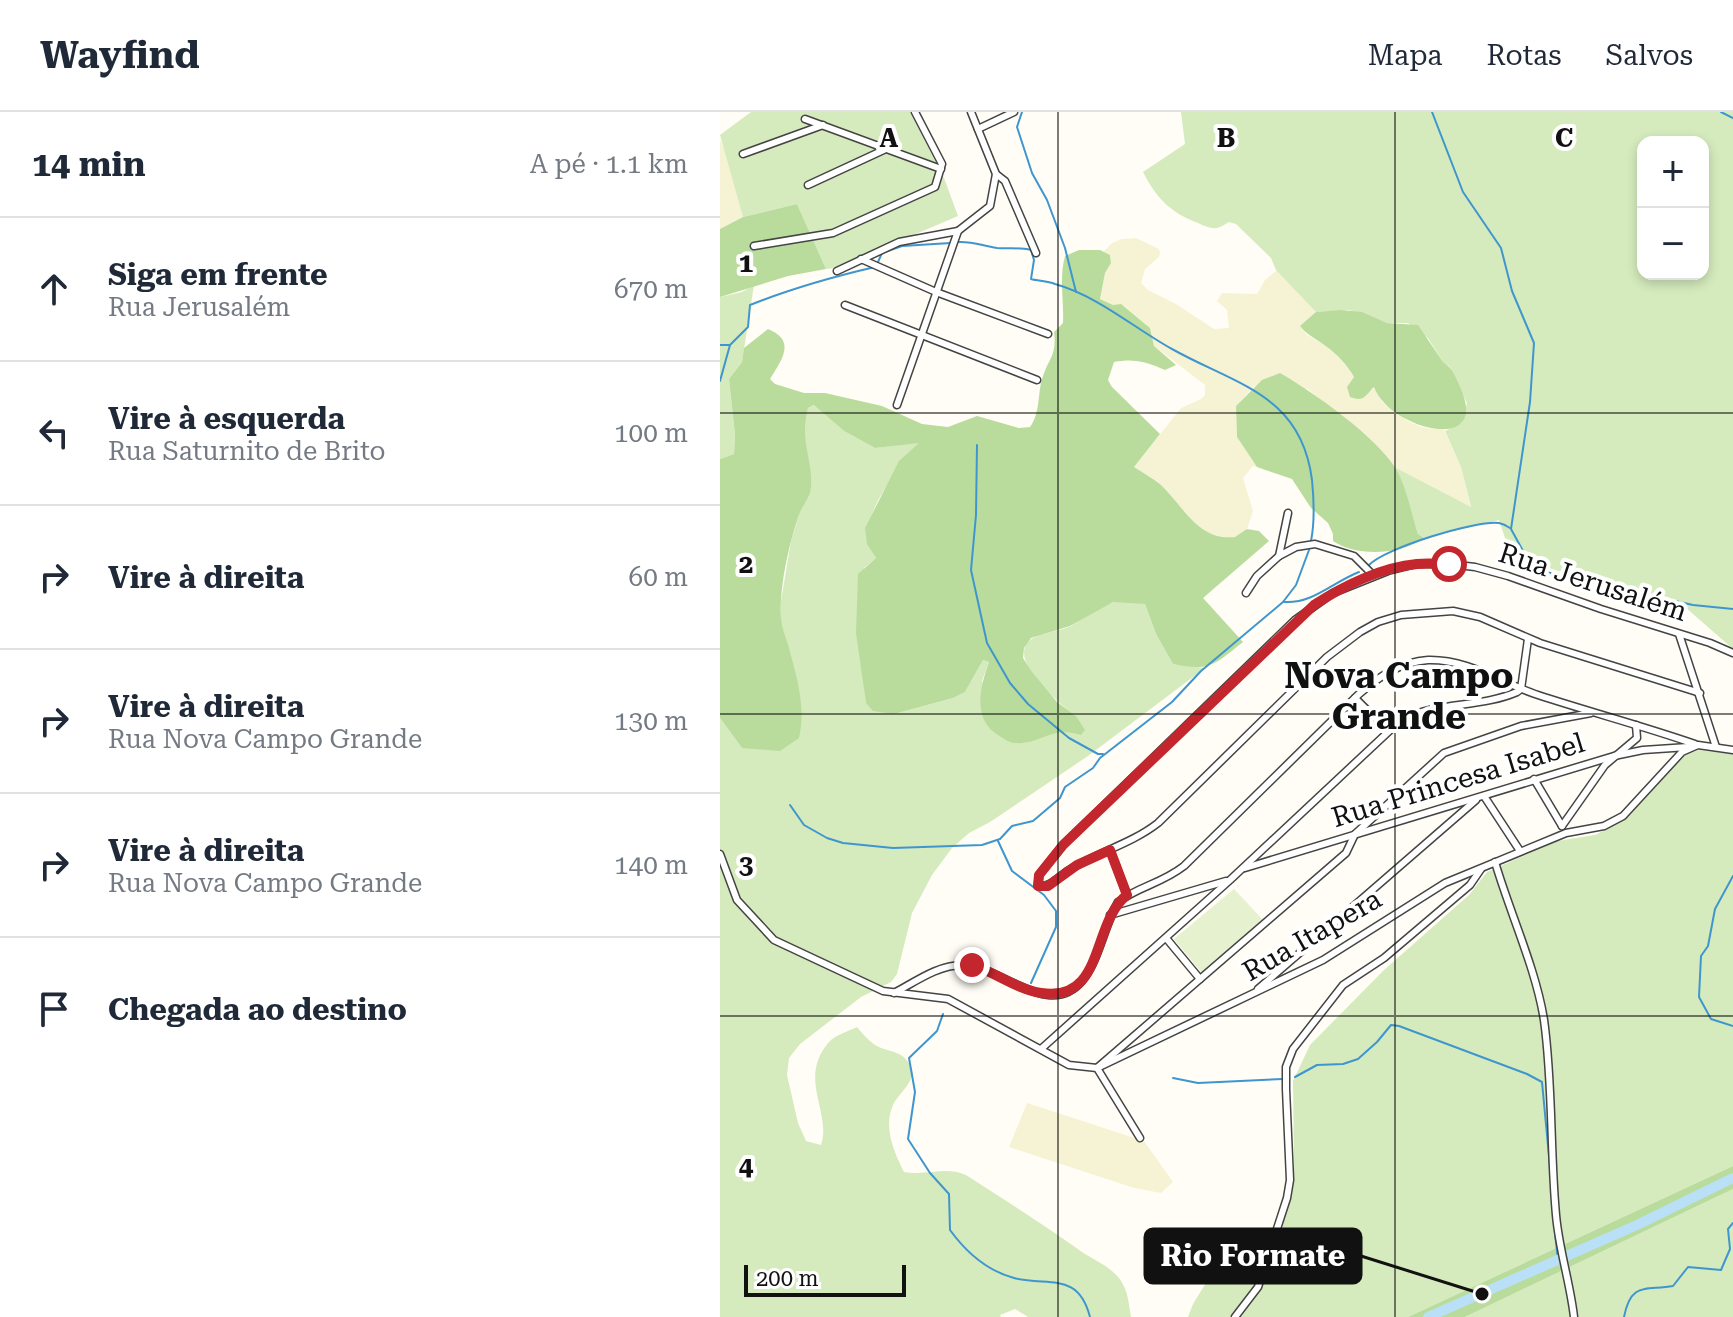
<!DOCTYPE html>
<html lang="pt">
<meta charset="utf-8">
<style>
:root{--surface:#fff;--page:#f6f6f7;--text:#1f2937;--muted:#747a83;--line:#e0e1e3}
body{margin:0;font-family:"Roboto Serif",serif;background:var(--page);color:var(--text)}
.controls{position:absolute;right:24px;top:24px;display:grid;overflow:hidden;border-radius:16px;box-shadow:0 4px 12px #0003}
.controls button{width:72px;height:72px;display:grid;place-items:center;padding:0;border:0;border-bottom:2px solid var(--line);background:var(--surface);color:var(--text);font:40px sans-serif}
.scale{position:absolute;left:24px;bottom:20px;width:162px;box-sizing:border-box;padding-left:8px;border:4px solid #111;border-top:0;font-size:22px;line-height:28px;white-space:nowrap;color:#111;-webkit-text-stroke:6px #fff;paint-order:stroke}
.stop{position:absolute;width:24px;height:24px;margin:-18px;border:6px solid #c4262e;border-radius:50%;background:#fff}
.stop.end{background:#c4262e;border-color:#fff;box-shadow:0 2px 8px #0008}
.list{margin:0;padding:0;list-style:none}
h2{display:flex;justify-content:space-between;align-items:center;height:104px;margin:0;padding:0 32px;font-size:34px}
h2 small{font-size:26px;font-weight:400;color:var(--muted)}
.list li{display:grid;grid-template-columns:52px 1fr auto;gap:24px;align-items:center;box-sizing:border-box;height:144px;padding:0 32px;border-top:2px solid var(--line)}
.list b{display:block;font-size:30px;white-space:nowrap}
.list p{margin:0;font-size:26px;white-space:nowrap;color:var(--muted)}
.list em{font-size:26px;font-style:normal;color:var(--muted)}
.icon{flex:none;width:44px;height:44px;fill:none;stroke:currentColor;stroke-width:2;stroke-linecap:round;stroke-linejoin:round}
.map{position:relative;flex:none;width:1013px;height:1205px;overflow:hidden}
header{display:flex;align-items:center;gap:48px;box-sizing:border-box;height:112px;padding:0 40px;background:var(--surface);border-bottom:2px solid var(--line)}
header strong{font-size:38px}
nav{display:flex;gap:44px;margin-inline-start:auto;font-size:28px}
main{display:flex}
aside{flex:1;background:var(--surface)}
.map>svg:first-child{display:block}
.farmland{fill:#f6f3d4}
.green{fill:#d5ebbd;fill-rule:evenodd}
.forest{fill:#b9dc9c}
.pitch{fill:#e6f2cf}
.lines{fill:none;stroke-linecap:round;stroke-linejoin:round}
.stream{stroke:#3f96cf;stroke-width:2}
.river{stroke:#b9e0f7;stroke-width:10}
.minor-casing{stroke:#444;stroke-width:9}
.minor{stroke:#fff;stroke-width:6}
.route{stroke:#c4262e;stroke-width:10}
.grid{fill:none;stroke:#111;stroke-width:2;stroke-opacity:0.55}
.labels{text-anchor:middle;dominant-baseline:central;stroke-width:8;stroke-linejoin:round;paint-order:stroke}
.street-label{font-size:28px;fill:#111;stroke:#fff}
.district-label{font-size:36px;font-weight:bold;fill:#111;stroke:#fff}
.grid-label{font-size:26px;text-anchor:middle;font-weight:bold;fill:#111;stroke:#fff;stroke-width:8;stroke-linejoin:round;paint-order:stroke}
.leader{fill:none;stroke:#111;stroke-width:3}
.callout-dot{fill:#111;stroke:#fff;stroke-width:3}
.callout{fill:#111;stroke:#111;stroke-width:3}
.callout-label{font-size:30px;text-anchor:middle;font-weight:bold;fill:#fff}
</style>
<header>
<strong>Wayfind</strong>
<nav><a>Mapa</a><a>Rotas</a><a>Salvos</a></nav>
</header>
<main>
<aside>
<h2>14 min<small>A pé · 1.1 km</small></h2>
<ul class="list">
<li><svg class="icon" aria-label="ahead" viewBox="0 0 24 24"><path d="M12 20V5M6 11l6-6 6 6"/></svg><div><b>Siga em frente</b><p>Rua Jerusalém</p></div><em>670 m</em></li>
<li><svg class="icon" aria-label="left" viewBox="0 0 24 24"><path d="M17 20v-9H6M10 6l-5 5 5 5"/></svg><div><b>Vire à esquerda</b><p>Rua Saturnito de Brito</p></div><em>100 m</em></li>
<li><svg class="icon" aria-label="right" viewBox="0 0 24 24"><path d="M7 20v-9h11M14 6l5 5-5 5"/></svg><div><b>Vire à direita</b></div><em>60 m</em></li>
<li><svg class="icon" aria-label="right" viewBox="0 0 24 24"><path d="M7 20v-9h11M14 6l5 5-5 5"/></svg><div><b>Vire à direita</b><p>Rua Nova Campo Grande</p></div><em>130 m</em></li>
<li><svg class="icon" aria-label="right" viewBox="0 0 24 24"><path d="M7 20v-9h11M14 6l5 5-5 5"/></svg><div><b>Vire à direita</b><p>Rua Nova Campo Grande</p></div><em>140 m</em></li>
<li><svg class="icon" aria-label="arrive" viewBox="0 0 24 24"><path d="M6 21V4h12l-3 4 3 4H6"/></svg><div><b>Chegada ao destino</b></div></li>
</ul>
</aside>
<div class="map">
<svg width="1013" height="1205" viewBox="0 0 1013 1205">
<rect width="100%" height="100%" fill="#fffdf5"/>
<g class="farmland">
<path d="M0 27 9 49 23 105 0 117Z"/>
<path d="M416 126 439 137 440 141 439 145 425 157 421 171 428 178 456 192 494 217 509 216 507 198 497 189 502 181 537 182 545 168 557 158 597 201 580 214 587 223 607 234 624 250 634 265 627 275 648 281 655 275 662 290 688 309 701 315 724 318 741 355 751 397 675 356 659 337 588 277 534 274 516 294 517 325 537 355 533 354 523 366 533 399 527 417 521 423 509 426 490 422 478 416 437 369 414 355 461 296 481 287 485 283V273L434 234 430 216 404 194 393 193 380 187 385 161 391 151 390 143 383 140 392 131 402 127Z"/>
<path d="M307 991 424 1029 453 1070 441 1081 414 1076 289 1035Z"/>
</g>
<g class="green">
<path d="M31 0H190L224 66 238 104 116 156 106 157 77 92 23 105 0 23Z"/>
<path d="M461 0H1013V537L965 495 953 490 930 482 903 479 813 451 810 447 796 459 779 408 704 426 698 422 676 356 751 395 741 355 725 319 742 311 747 291 729 254 723 250 708 226 688 211H667L629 198 596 200 556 158 551 146 516 112 509 110C505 112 501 115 497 116 491 117 484 114 478 111 451 101 436 86 423 60L465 32ZM923 30H983V162H923Z"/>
<path d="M34 173 22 250 9 267 15 323 14 342 0 347V185L22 180Z"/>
<path d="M95 293 124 319 155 336 200 330C177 362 131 406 156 446L144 456 142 557 146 591 174 602 233 586 245 580 263 548 269 550 262 569 305 631 332 620H351L356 604C341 593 286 548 310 528 317 522 340 519 351 514 364 507 380 492 394 490 403 488 415 491 425 492L436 522 453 552 485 556 368 644 270 710 249 721 232 736 212 763 192 801 177 862 171 870 141 885 80 932 69 946 67 963 78 1011 86 1029 101 1033C112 1000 77 967 109 930 115 923 129 919 137 915 142 921 148 928 155 933 168 941 183 937 191 955 197 969 178 982 173 993 163 1015 174 1040 184 1060 209 1064 224 1054 246 1063 285 1088 324 1113 362 1140 375 1149 391 1154 401 1169 408 1179 409 1193 411 1205H308L295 1197 280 1203 281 1205H0V606L22 636 74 564 61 508V489L71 429 80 400 91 377 84 331V310L88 296Z"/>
<path d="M979 638 1013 642V1054L688 1205H468L473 1192 508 1135 516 1138 523 1156 546 1164 561 1124 574 1053 573 969 590 933 664 858 749 783 767 760 837 729 875 723 903 709 950 655 963 644Z"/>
<path d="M1013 1077V1205H745Z"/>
</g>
<g class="forest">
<path d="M77 92 106 157 68 164 0 185V117L23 105Z"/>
<path d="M359 138H380L390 143 391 151 385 161 380 187 393 193 401 192 430 216 434 234 456 253 445 258C427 250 414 246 394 250L388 268 392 275 440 322 414 355C423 361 433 366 441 373 464 395 478 429 515 425L527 417 539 419 549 429 483 486 523 530C495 552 490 560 453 552L436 522 425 492 393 490 350 514 311 526 304 536 303 546 312 560 337 590 356 604 365 618 361 623C331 613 320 633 295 631 289 631 283 626 278 623 252 607 260 575 269 550L263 548 245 580 233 586 174 602 153 599 146 591 136 521 138 462 156 446 147 432 145 416 179 349 199 331 155 336 124 319 94 293 88 296C79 330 93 346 91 375 91 384 82 394 79 403 69 431 59 476 61 506 62 516 66 526 69 536 77 567 86 594 79 626L60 639 22 636 0 606V347L14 342 15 323 9 267 22 250 24 236 48 217C78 229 60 250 50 267L55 272 84 281H105L162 294 202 312 228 315 257 304 299 316 310 315C321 300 317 281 323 264 329 246 337 243 334 220L343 211C344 188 339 166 345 144Z"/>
<path d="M621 198 642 200 667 211 698 213 723 250C732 255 736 266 740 275 772 344 669 317 654 275 644 285 644 290 630 285L627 275 634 265C627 253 618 243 607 235 597 227 588 224 580 214L596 200Z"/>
<path d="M560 261C593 280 657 325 676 357 687 376 691 401 698 422L704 426C681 443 636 445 613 429V422L608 411 591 396 572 367 537 355 517 325 516 294 542 268Z"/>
<path d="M1013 1054V1077L745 1205H688Z"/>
</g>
<path class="pitch" d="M514 777 543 808 482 861 454 827Z"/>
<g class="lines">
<g class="stream">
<path d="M302 0 297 15 312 61 327 88 345 136 356 180"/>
<path d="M712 0 743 80 781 136 792 179 814 231 810 290 791 417 808 448 813 455 826 460 973 493 1013 497"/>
<path d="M1001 0 1013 6"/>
<path d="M237 130C254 129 262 134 277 136 288 137 299 135 311 138L314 148 311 167C318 169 327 169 335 172 378 184 414 216 452 237 516 273 581 282 592 368 594 388 595 409 591 429"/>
<path d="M158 150 162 141 182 134 231 131"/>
<path d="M0 233H10"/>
<path d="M0 269 10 233 28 215 30 193C70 177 112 165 155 155"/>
<path d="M257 333 256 403 251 458 267 531 290 571 308 592 349 626 378 642H383"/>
<path d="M649 453C665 436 756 408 779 411 784 412 787 414 790 416"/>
<path d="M564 490C593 492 613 470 639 460"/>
<path d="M70 693 84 713 107 726 123 731 173 736 262 733 280 727 292 714 313 709 340 686 345 675 373 656 380 646 452 590 481 559 563 490 576 473 589 438"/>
<path d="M278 729 292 759 324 783 336 799V815L311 871"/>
<path d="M1013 764 995 797 988 834 981 844 979 885 991 907 1013 914"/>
<path d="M223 902 217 919 189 946 195 980 188 1027 210 1061 229 1082 230 1118C246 1140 268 1159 294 1166 329 1175 358 1159 370 1205"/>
<path d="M575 965 597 953 623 952 638 947 657 930 671 913 679 914 807 962 822 970 830 1055"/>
<path d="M453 966 478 971 563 967"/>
<path d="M835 1121 838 1148"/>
<path d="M712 1203 714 1205"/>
<path d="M904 1205C911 1169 926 1179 953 1174L968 1155 1001 1158 1010 1137 1008 1117 1013 1111"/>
</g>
<path class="river" d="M708 1205 917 1113 1013 1066"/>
<g class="minor-casing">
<g id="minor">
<path d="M85 7 221 57"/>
<path d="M258 17 294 0"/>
<path d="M23 42 103 13"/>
<path d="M276 62 285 69 316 141"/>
<path d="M88 73 168 36"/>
<path d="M34 134 113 121 215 75 222 52 195 0"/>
<path d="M141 147 216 180 328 222"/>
<path d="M117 159 179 130 238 119"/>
<path d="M125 193 317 268"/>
<path d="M177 293 238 119 270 94 276 62 251 0"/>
<path d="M559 444 568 401"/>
<path d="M526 481 537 464 559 444 576 435 595 432 634 444 654 464"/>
<path d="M959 522 996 635"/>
<path d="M980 581 820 531 760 505 733 499 681 503 658 510 640 520 607 545 438 711C411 732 378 740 349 758 339 764 330 776 318 774L319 763 343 733 575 508 613 481 668 459 696 452H729L755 455 788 464 881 497 990 531 1013 541"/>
<path d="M635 586 668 619"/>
<path d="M814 667 842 714"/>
<path d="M764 684 800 739"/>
<path d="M842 714 885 653 917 626 916 613"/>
<path d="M390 738 407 783"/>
<path d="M0 742 17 788 54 828 163 879 228 887 349 953 377 956 603 848 725 771 846 721 884 714 903 704 962 640 978 633 1013 638"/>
<path d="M775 750C790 801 816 857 824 908 833 972 830 1038 836 1103 839 1138 850 1170 854 1205"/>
<path d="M525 756 894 644 923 638 968 635"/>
<path d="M390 803 506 769"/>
<path d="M446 826 480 867"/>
<path d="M538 877 756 688"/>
<path d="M174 881C195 870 218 853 242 853 279 852 329 909 362 869 380 847 384 814 398 790 419 774 441 772 464 754L638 583C658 565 680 550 708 548 749 547 781 571 818 583 870 600 923 614 975 632"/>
<path d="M321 937 510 768 681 608C719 589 760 596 797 580L801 577 808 527"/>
<path d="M420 1026 377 956 626 741 635 722 724 641 801 614 871 601"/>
<path d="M515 1205 538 1175 567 1086 570 1068 566 977V955L573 937 623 873 664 846 750 773 761 757"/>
</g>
</g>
<use href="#minor" class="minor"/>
</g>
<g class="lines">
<path class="route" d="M252 853C275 860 296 877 321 881 385 891 371 811 407 783L390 738 357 753 328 774H318L319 763 343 733 594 493C623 474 662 455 697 452 707 451 719 452 729 452"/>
</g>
<path class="grid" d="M338 0V1205M675 0V1205M0 301H1013M0 602H1013M0 904H1013"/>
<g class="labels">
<g class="street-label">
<text transform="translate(873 470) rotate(18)">Rua Jerusalém</text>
<text transform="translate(738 668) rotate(-17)">Rua Princesa Isabel</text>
<text transform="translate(592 823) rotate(-30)">Rua Itapera</text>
</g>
<g class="district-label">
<text x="679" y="564">Nova Campo<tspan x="679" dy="41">Grande</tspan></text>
</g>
</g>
<g class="grid-label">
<text x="169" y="35">A</text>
<text x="506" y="35">B</text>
<text x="844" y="35">C</text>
<text x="26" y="160">1</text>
<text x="26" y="461">2</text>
<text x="26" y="762">3</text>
<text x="26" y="1063">4</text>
</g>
<path class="leader" d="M762 1182L641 1144"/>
<circle class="callout-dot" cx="762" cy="1182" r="8"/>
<rect class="callout" x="425" y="1117" width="216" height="54" rx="8"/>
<g class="callout-label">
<text x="533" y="1154">Rio Formate</text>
</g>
</svg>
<div class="controls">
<button>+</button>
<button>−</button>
</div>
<div class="scale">200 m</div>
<div class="stop" style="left:729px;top:452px"></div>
<div class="stop end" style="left:252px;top:853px"></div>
</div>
</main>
